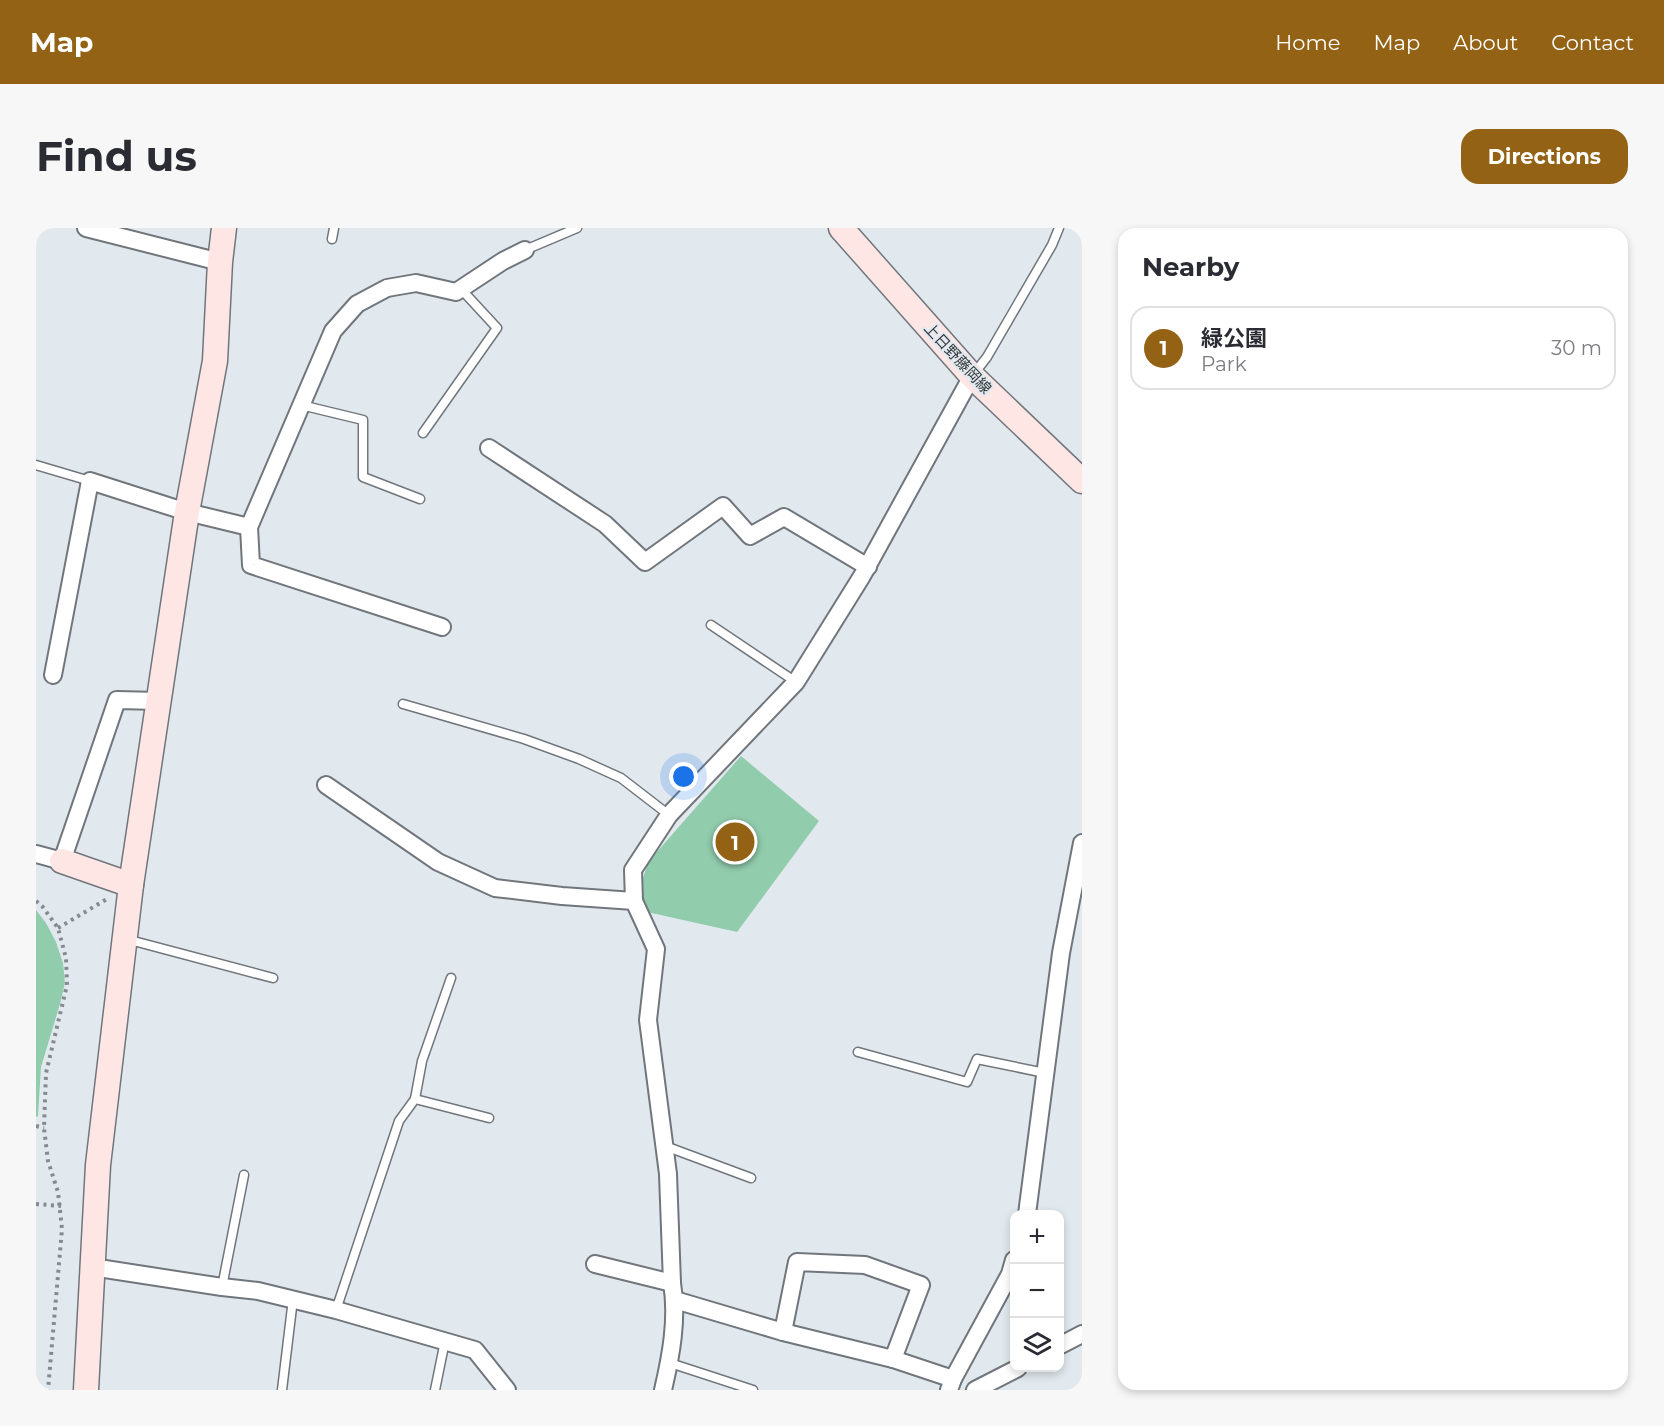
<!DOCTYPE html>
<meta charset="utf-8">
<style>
:root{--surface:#fff;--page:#f7f7f7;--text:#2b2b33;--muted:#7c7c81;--line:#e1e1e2;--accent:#946214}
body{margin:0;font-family:Montserrat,"Noto Sans JP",sans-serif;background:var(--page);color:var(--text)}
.controls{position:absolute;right:18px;bottom:18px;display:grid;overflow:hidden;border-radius:12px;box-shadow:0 3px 9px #0003}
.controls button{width:54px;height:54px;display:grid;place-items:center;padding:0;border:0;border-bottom:2px solid var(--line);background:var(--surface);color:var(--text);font:30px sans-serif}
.you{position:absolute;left:648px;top:549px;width:21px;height:21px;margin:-15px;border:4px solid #fff;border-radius:50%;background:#1a73e8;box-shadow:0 0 0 9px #1a73e833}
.badge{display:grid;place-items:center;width:39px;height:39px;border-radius:50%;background:var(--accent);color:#fff;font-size:20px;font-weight:700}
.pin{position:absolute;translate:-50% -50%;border:3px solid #fff;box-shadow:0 2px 6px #0006}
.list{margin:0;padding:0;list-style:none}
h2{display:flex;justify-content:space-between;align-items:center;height:78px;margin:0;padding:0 24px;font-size:26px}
h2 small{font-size:20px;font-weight:400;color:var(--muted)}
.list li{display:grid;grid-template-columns:39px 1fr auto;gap:18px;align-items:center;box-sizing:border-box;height:84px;margin:0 12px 12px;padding:0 12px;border:2px solid var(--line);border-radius:18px}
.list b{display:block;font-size:22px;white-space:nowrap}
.list p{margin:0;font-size:20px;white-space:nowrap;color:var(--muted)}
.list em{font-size:20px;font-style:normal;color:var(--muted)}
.icon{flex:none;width:33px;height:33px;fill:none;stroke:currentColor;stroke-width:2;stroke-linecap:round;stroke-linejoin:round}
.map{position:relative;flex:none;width:1046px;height:1162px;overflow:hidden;border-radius:18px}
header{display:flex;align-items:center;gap:36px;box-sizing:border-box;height:84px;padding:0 30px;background:var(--accent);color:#fff}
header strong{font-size:28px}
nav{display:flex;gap:33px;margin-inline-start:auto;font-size:21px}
.intro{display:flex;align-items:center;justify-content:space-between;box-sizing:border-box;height:144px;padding:0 36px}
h1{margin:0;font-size:42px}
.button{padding:15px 27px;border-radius:18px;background:var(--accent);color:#fff;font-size:21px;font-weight:700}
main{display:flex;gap:36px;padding:0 36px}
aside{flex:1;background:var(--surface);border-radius:18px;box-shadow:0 3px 9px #0003}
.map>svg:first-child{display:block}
.green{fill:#91ccad}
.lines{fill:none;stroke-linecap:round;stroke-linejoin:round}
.lane-casing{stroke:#70767c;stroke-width:11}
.street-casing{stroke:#70767c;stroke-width:20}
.secondary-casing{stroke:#70767c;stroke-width:27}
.path{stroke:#858a8e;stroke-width:4;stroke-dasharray:3 4.5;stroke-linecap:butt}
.lane{stroke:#fff;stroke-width:8}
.street{stroke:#fff;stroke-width:16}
.secondary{stroke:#fee6e4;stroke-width:24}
.labels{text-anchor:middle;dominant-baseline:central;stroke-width:4.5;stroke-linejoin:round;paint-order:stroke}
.street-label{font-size:15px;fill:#35383b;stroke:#e1e9ef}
</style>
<header>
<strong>Map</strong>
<nav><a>Home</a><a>Map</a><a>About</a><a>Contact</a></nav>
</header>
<div class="intro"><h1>Find us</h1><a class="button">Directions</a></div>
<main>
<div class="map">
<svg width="1046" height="1162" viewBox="0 0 1046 1162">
<rect width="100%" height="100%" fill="#e1e9ef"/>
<g class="green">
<path d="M705 528 783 593 701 704 611 684 604 660 612 634Z"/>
<path d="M0 682 10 695 20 714 27 735 29 755 24 776 5 839 2 888 0 889Z"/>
</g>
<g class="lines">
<g class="lane-casing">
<g id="lane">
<path d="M296 11 298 0"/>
<path d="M489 22 541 0"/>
<path d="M937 147 951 129 1016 17 1023 0"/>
<path d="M265 177 327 192V249L384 271"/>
<path d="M387 205 461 100 425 61"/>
<path d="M0 237 54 253"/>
<path d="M675 397 760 454"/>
<path d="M367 476 488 511 543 531 585 550 633 587"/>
<path d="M90 711 237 750"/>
<path d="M822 824 931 854 941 831 1009 845"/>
<path d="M379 871 386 833 415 750"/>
<path d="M629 918 715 950"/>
<path d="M186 1059 208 947"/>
<path d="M300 1082 363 893 379 871 453 890"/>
<path d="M634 1135 717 1162"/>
<path d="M246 1162 257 1071"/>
<path d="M399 1162 409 1113"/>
</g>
</g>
<g class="street-casing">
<g id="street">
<path d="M50 0 184 34"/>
<path d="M453 220 569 296 609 334 687 278 714 308 748 289 832 339"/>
<path d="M213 299 215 337 406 399"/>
<path d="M17 447 54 253 151 284 213 299 297 103 321 76 351 60 380 55 420 64 467 33 489 22"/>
<path d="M290 557 402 634 459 660 526 668 598 673"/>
<path d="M0 626 26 633 81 472 123 473"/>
<path d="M991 986 1025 725 1046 615"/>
<path d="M559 1036 636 1055"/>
<path d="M56 1039 186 1059 222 1063 300 1082 439 1122 471 1162"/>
<path d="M639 1072 747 1104 857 1131 917 1151"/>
<path d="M747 1104 761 1034 829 1037 885 1057 857 1131"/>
<path d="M1023 1118 1046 1106"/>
<path d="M627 1162C635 1128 642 1090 636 1055L632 946 612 792 620 721 598 673 597 642 633 587 760 454 826 348 936 148"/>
<path d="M913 1162 917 1151 974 1046 978 1032"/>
<path d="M939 1162 982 1140"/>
</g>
</g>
<g class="secondary-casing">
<g id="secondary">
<path d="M805 0 936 148 1046 253"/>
<path d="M26 633 95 657 62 937 50 1162"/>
<path d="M95 657 151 284 179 133 184 34 188 0"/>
</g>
</g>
<g class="path">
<path d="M0 673 6 678 22 700 30 730 31 757 10 845 8 900 12 933 22 964 26 1001 12 1162"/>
<path d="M22 700 71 671"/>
<path d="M0 898 8 900"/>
<path d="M0 976 25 978"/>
</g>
<use href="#lane" class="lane"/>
<use href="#street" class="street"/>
<use href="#secondary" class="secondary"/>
</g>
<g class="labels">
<g class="street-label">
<text transform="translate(922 130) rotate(47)">上日野藤岡線</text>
</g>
</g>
</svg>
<div class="controls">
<button>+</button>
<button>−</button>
<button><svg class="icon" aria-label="layers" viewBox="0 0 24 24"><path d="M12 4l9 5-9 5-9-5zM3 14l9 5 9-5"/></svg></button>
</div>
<div class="you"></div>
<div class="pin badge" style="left:699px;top:614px">1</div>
</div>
<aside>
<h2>Nearby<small></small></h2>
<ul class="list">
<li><span class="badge">1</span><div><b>緑公園</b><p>Park</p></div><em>30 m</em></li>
</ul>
</aside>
</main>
